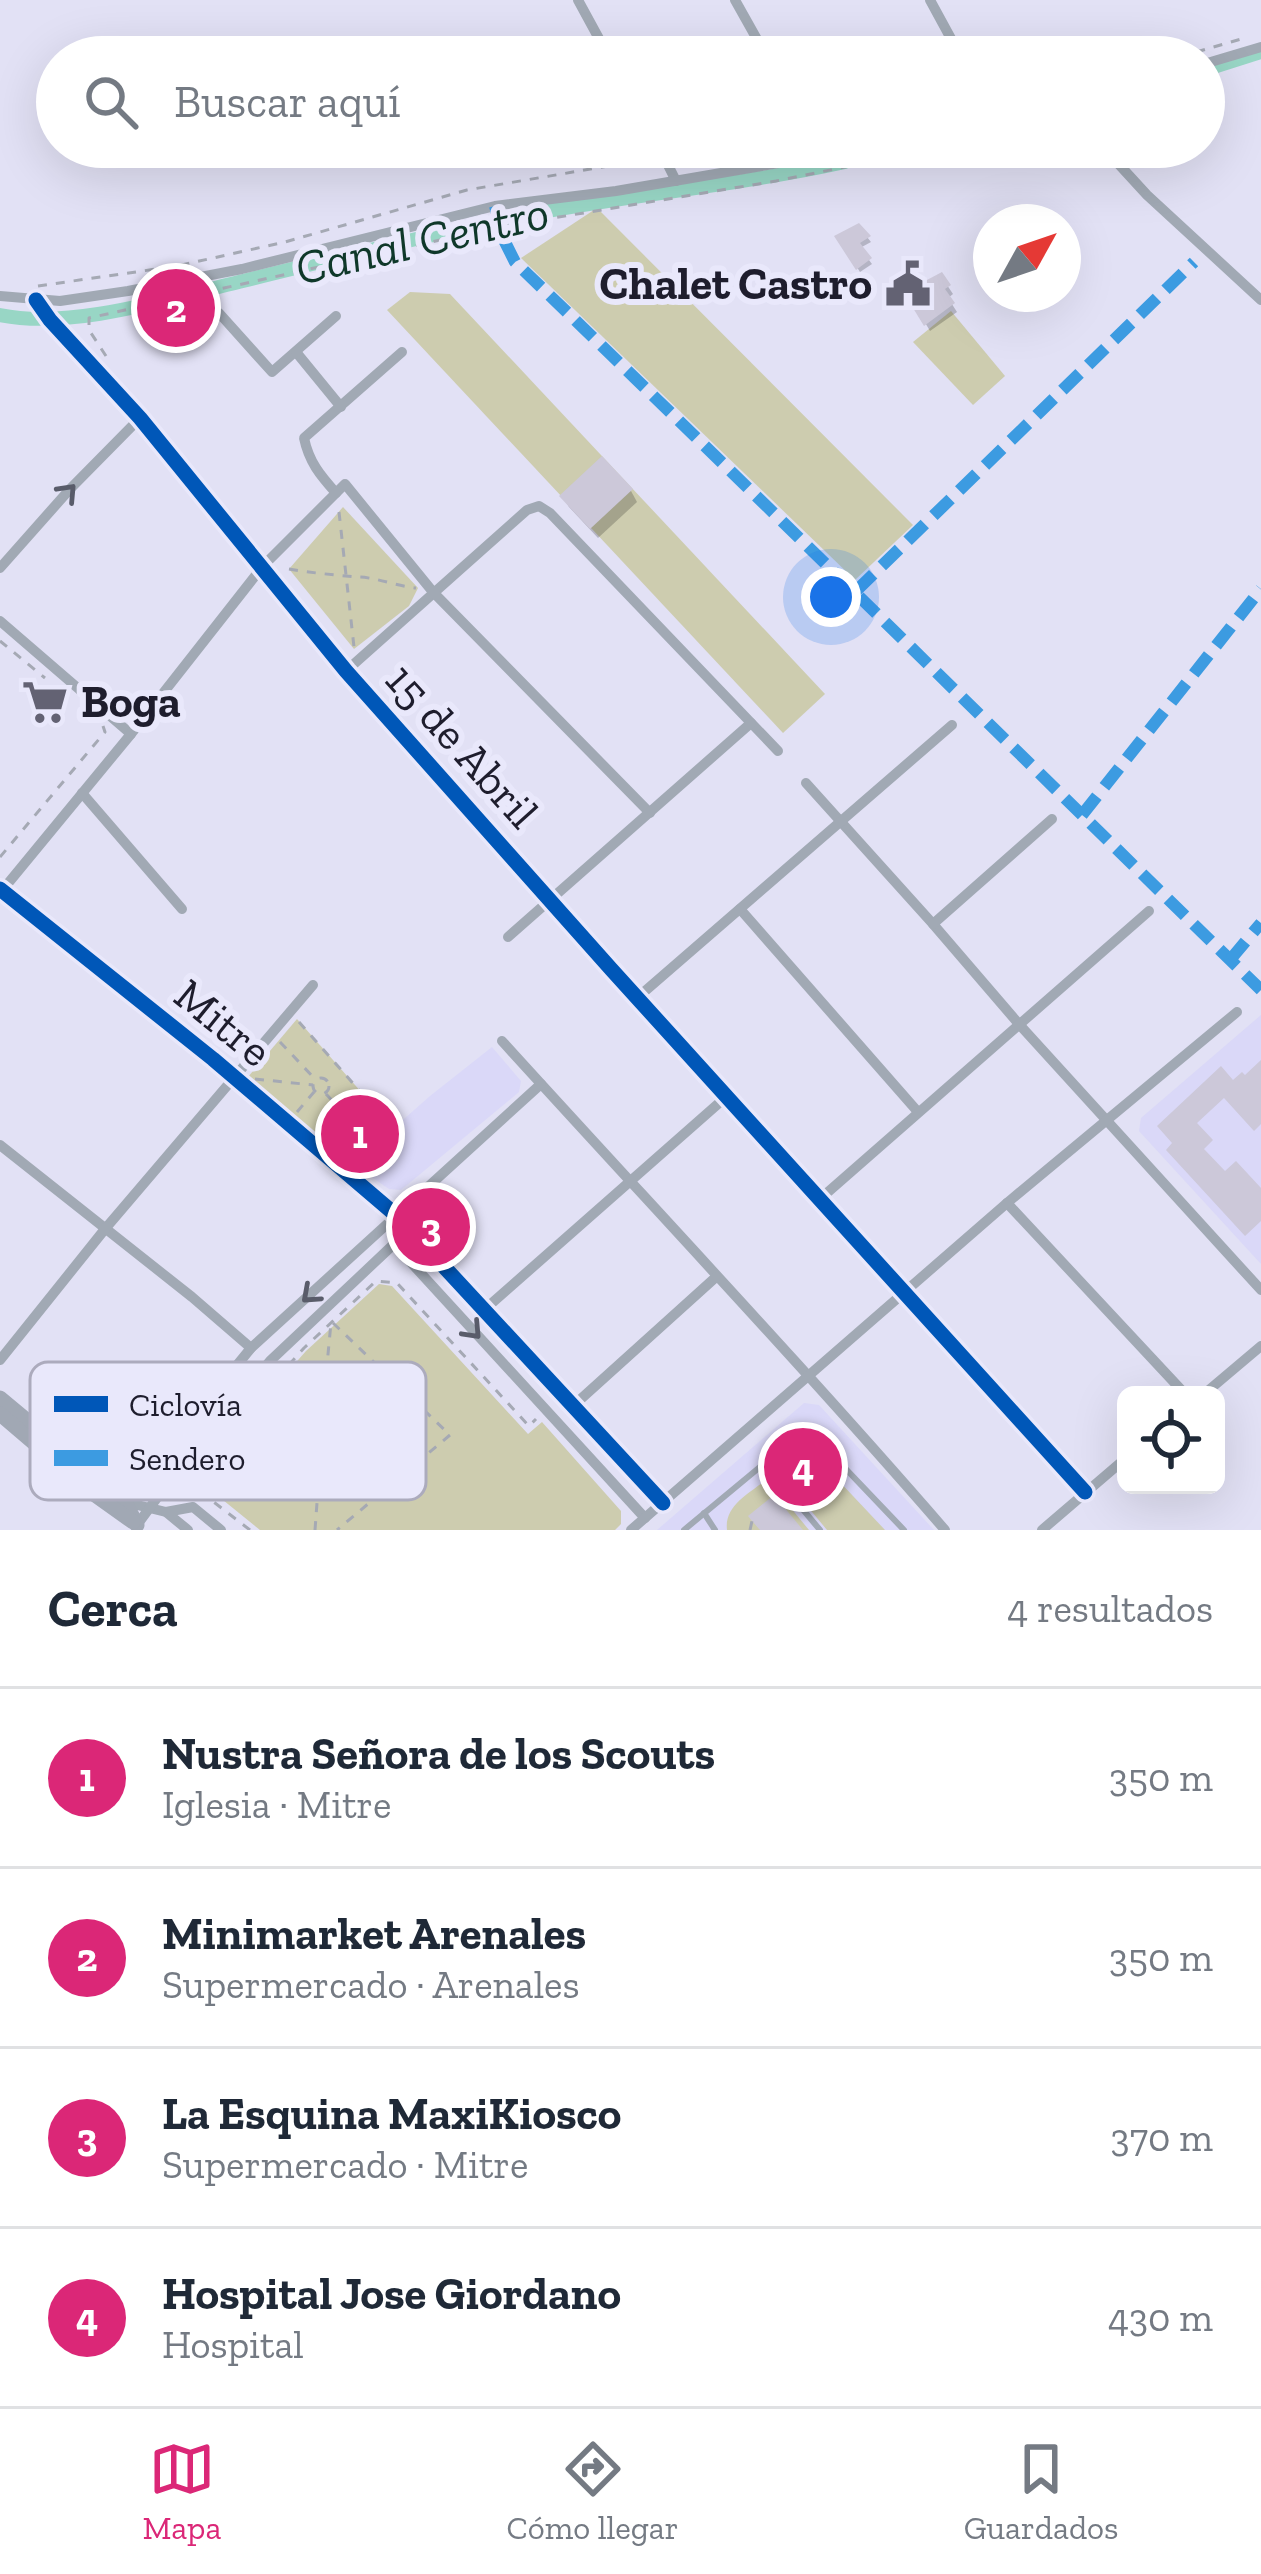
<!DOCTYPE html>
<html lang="es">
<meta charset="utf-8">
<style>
:root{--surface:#fff;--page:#f2f2f3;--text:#1f2937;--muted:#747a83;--line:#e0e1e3;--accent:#db2777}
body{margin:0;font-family:"Zilla Slab",serif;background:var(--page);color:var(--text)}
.controls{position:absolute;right:36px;bottom:36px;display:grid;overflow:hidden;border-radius:18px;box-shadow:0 12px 48px #0002}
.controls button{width:108px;height:108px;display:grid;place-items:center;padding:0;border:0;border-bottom:3px solid var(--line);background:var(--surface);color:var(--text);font:60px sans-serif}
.compass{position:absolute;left:973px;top:204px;width:108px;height:108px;border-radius:50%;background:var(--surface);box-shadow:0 12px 48px #0002;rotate:50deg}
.you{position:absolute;left:831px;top:597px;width:42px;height:42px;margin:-30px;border:9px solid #fff;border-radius:50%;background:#1a73e8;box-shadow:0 0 0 18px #1a73e833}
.badge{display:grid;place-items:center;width:78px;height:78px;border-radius:50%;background:var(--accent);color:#fff;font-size:39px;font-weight:700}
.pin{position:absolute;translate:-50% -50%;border:6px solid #fff;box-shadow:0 3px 12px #0006}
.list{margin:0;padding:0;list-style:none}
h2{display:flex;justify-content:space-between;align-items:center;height:156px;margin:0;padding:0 48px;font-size:51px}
h2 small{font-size:39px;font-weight:400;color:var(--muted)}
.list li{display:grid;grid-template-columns:78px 1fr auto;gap:36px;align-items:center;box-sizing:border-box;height:180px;padding:0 48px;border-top:3px solid var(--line)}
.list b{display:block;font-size:45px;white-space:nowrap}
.list p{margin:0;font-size:39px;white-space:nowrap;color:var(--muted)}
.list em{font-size:39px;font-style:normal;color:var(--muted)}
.icon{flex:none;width:66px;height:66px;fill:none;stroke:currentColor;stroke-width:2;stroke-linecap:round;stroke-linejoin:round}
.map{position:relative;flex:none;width:1261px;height:1530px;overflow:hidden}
.search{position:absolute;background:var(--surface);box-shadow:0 12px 48px #0002;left:36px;right:36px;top:36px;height:132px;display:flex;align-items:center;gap:30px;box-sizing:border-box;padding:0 42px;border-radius:66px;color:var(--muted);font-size:45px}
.sheet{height:876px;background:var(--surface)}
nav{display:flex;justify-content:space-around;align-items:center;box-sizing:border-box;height:168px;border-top:3px solid var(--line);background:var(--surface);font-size:33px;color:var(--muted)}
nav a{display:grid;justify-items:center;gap:6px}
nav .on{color:var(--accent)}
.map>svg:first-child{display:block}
.built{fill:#dad8f8}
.green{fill:#cdccaf}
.shadow{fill:#0003}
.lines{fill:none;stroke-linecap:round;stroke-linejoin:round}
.canal{stroke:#98d6c5;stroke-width:14}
.building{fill:#ccc8d9}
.path{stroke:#a5a9b4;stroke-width:3;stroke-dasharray:9 9;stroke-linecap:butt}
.service{stroke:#a1a9b4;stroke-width:6}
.minor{stroke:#a1a9b4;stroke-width:10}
.secondary{stroke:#a1a8b4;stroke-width:15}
.quiet{stroke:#3c9be1;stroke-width:12;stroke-dasharray:24 12;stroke-linecap:butt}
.cycleway-casing{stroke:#e9e8fb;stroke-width:22}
.cycleway{stroke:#0057b8;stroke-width:15}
.oneway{stroke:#595c6a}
.labels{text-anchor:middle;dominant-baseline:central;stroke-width:12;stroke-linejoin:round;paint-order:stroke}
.poi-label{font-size:45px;font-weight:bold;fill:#1e1d2d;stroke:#e9e8fb;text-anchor:end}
.street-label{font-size:45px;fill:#1e1d2d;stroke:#e9e8fb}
.water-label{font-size:48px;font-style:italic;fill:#0f382a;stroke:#e9e8fb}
.key{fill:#e9e8fb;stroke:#acabbd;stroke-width:3}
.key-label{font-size:33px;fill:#1e1d2d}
</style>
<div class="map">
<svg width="1261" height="1530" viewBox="0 0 1261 1530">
<rect width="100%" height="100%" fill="#e2e1f5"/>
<g class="built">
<path d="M1261 1015V1264L1139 1131 1141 1118Z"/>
<path d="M492 1047 521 1081 519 1092 401 1190 389 1189 364 1172 355 1162 430 1096Z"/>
<path d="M804 1403 819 1405 934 1530H657Z"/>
</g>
<g class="green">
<path d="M597 208 913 525 855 580 521 258Z"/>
<path d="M410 292 450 294 825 694 783 733 387 310Z"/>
<path d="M951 311 1005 376 973 405 913 342Z"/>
<path d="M343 507 418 588 409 606 354 649 289 569Z"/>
<path d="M297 1019 391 1126 350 1163 247 1078Z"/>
<path d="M379 1284 392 1286 528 1434 542 1422 621 1511V1524L615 1530H260L218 1496 211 1459 306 1351Z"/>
<path d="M807 1459 821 1462 885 1530H827L778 1471 793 1461Z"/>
<path d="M767 1479 809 1530H727C724 1505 750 1493 767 1479Z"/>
</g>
<g class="shadow">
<path d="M859 227 871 242 860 248 872 264 860 272 838 237Z"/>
<path d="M941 276 953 294 948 298 957 312 930 331 917 309 937 295Z"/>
<path d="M631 491 637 502 598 538 569 507 563 497Z"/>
</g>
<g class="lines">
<g class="canal">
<path d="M1204 70 1261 52"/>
<path d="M866 158 928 147"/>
<path d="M0 315C72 330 171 298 243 281 329 260 415 238 501 220 615 196 731 187 845 162"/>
</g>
</g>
<g class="building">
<path d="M859 223 871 236 860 243 872 258 856 270 834 236Z"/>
<path d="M942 272 951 285 945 289 955 303 924 326 913 308 934 294 925 281Z"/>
<path d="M602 456 633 489 590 529 559 496Z"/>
<path d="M1261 1060V1124L1254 1131 1224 1098 1197 1123 1213 1140 1204 1149 1225 1171 1236 1161 1261 1188V1221L1245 1236 1166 1150 1172 1143 1157 1126 1221 1066 1233 1080 1242 1072 1245 1075Z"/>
<path d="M774 1495 803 1530H760L752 1521 748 1516Z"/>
</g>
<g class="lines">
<g class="path">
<path d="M1179 57 1248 37"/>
<path d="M678 160 765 147"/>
<path d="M38 286 177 266 285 242 467 190 650 159"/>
<path d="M106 356 89 330V318L499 227 776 181 943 147"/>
<path d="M339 512 354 647"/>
<path d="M289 569C312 573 335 575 358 577 374 577 397 586 416 588"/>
<path d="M0 641 45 678"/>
<path d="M0 857 105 732 103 726"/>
<path d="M299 1022 387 1122 347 1159"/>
<path d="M280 1042 316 1080"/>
<circle cx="321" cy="1086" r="8"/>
<path d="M255 1079 313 1085"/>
<path d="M326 1094 352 1122"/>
<path d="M297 1112 314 1092"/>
<path d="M339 1148 353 1124 380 1116"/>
<path d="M333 1323 450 1435 337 1530"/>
<path d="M265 1394 307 1432"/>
<path d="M321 1427 331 1323"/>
<circle cx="320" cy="1444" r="17"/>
<path d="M334 1456 375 1495"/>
<path d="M208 1475 303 1449"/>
<path d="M250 1530 211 1500 206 1458 304 1348 376 1281 397 1283 529 1426 536 1419"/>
<path d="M315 1530 320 1462"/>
<path d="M750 1530 752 1521"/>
</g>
<g class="service">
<path d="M764 1463 820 1530"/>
<path d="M704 1513 715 1530"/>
<path d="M684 1530 790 1442 806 1441 823 1445 904 1530"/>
</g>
<g class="minor">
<path d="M578 0 609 57"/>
<path d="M735 0 767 57"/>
<path d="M930 0 961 57"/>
<path d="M1204 64 1261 47"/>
<path d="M659 147 676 181"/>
<path d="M1103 147 1147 195 1261 300"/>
<path d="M0 296 60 301 128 291 242 269 495 206 616 191 872 147"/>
<path d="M36 300 50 320 140 418 346 671 611 969 1085 1492"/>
<path d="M219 313 272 372 336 316"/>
<path d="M296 352 341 407"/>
<path d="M336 493C320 475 309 462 304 438L402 352"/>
<path d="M0 568 70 489 140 418"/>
<path d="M0 621 131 734"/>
<path d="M346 671 527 510 539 506 550 513 778 751"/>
<path d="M806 783 933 924 1018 1023 1261 1290"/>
<path d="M82 793 182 909"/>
<path d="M0 889 213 1059 397 1216 663 1503"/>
<path d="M0 893 131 734 263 566 345 484 433 592 650 813"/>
<path d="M740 909 918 1112"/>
<path d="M933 924 1052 819"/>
<path d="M508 937 751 723"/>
<path d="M637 998 952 725"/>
<path d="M502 1041C650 1204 801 1364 945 1530"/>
<path d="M0 1145 192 1297 251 1348"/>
<path d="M820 1199 1149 911"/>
<path d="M1007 1203 1186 1395"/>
<path d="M397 1216 394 1244 645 1518"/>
<path d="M484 1310 727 1096"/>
<path d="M0 1360 105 1229 313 985"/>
<path d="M1203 1395 1261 1346"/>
<path d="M573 1406 716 1277"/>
<path d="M125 1502 166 1512 188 1530"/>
<path d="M122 1506 251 1348 541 1084"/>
<path d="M166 1512 193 1507 221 1530"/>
<path d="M137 1525 173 1476 270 1361 394 1244"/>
<path d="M631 1530 1007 1203 1237 1012"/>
<path d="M1042 1530 1126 1458"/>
</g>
<g class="secondary">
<path d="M0 1398 125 1502 137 1525"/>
<path d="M0 1414 95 1495 133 1522"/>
</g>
<g class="quiet">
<path d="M495 206 504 240 515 262C765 503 1012 747 1261 990"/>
<path d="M856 591 1194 262"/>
<path d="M1082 815 1261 589"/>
<path d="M1230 960 1261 923"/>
</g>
<g class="cycleway-casing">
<g id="cycleway">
<path d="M36 300 50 320 140 418 346 671 611 969 1085 1492"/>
<path d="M0 889 213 1059 397 1216 663 1503"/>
</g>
</g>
<use href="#cycleway" class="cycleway"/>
</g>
<defs><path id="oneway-chevron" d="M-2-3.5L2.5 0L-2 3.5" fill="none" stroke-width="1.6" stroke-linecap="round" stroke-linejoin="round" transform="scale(3)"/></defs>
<g class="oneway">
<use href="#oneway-chevron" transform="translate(68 492) rotate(-47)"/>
<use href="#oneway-chevron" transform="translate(310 1295) rotate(138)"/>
<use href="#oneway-chevron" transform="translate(473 1331) rotate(47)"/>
</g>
<defs>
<g id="civic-bare" transform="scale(3.6)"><path d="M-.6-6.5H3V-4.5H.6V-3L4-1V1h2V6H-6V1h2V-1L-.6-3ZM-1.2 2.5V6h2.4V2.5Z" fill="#636273" stroke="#e9e8fb" stroke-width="2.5" paint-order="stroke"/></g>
<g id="supermarket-bare" transform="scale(3.6)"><path d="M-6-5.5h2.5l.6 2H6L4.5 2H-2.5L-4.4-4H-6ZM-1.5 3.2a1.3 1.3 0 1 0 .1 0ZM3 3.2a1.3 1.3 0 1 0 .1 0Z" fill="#636273" stroke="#e9e8fb" stroke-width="2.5" paint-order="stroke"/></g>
</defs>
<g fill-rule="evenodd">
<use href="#civic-bare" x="908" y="284"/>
<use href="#supermarket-bare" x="45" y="702"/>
</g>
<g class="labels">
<g class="poi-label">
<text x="872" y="284">Chalet Castro</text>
<text x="81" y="702" text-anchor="start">Boga</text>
</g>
<g class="street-label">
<text transform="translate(462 746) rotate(48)">15 de Abril</text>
<text transform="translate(223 1023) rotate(39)">Mitre</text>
</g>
<g class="water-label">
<text transform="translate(422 240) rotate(-13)">Canal Centro</text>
</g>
</g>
<rect x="30" y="1362" width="396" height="138" rx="18" class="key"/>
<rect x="54" y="1396" width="54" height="16" fill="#0057b8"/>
<rect x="54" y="1450" width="54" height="16" fill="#3c9be1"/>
<g class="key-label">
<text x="129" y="1416">Ciclovía</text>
<text x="129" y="1470">Sendero</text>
</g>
</svg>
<div class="controls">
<button><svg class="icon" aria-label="locate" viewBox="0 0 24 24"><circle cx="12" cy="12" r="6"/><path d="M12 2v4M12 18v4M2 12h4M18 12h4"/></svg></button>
</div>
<svg class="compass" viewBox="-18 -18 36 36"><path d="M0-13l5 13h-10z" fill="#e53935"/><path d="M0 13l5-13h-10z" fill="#747a83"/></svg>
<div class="you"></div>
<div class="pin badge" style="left:360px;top:1134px">1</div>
<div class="pin badge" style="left:176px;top:308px">2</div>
<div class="pin badge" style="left:431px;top:1227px">3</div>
<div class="pin badge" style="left:803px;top:1467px">4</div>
<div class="search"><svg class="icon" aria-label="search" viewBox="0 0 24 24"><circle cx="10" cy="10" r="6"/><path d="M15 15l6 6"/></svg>Buscar aquí</div>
</div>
<section class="sheet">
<h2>Cerca<small>4 resultados</small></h2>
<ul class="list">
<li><span class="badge">1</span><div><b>Nustra Señora de los Scouts</b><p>Iglesia · Mitre</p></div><em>350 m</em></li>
<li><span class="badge">2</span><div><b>Minimarket Arenales</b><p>Supermercado · Arenales</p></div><em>350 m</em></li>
<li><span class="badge">3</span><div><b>La Esquina MaxiKiosco</b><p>Supermercado · Mitre</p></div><em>370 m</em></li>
<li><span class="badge">4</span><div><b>Hospital Jose Giordano</b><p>Hospital</p></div><em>430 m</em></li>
</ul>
</section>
<nav>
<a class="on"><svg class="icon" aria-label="map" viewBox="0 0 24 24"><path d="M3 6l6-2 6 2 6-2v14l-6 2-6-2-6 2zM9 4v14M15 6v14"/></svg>Mapa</a>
<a><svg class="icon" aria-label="directions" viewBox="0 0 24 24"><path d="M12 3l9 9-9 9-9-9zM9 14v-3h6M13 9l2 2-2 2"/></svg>Cómo llegar</a>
<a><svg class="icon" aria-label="saved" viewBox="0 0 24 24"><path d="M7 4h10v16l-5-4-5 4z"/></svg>Guardados</a>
</nav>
